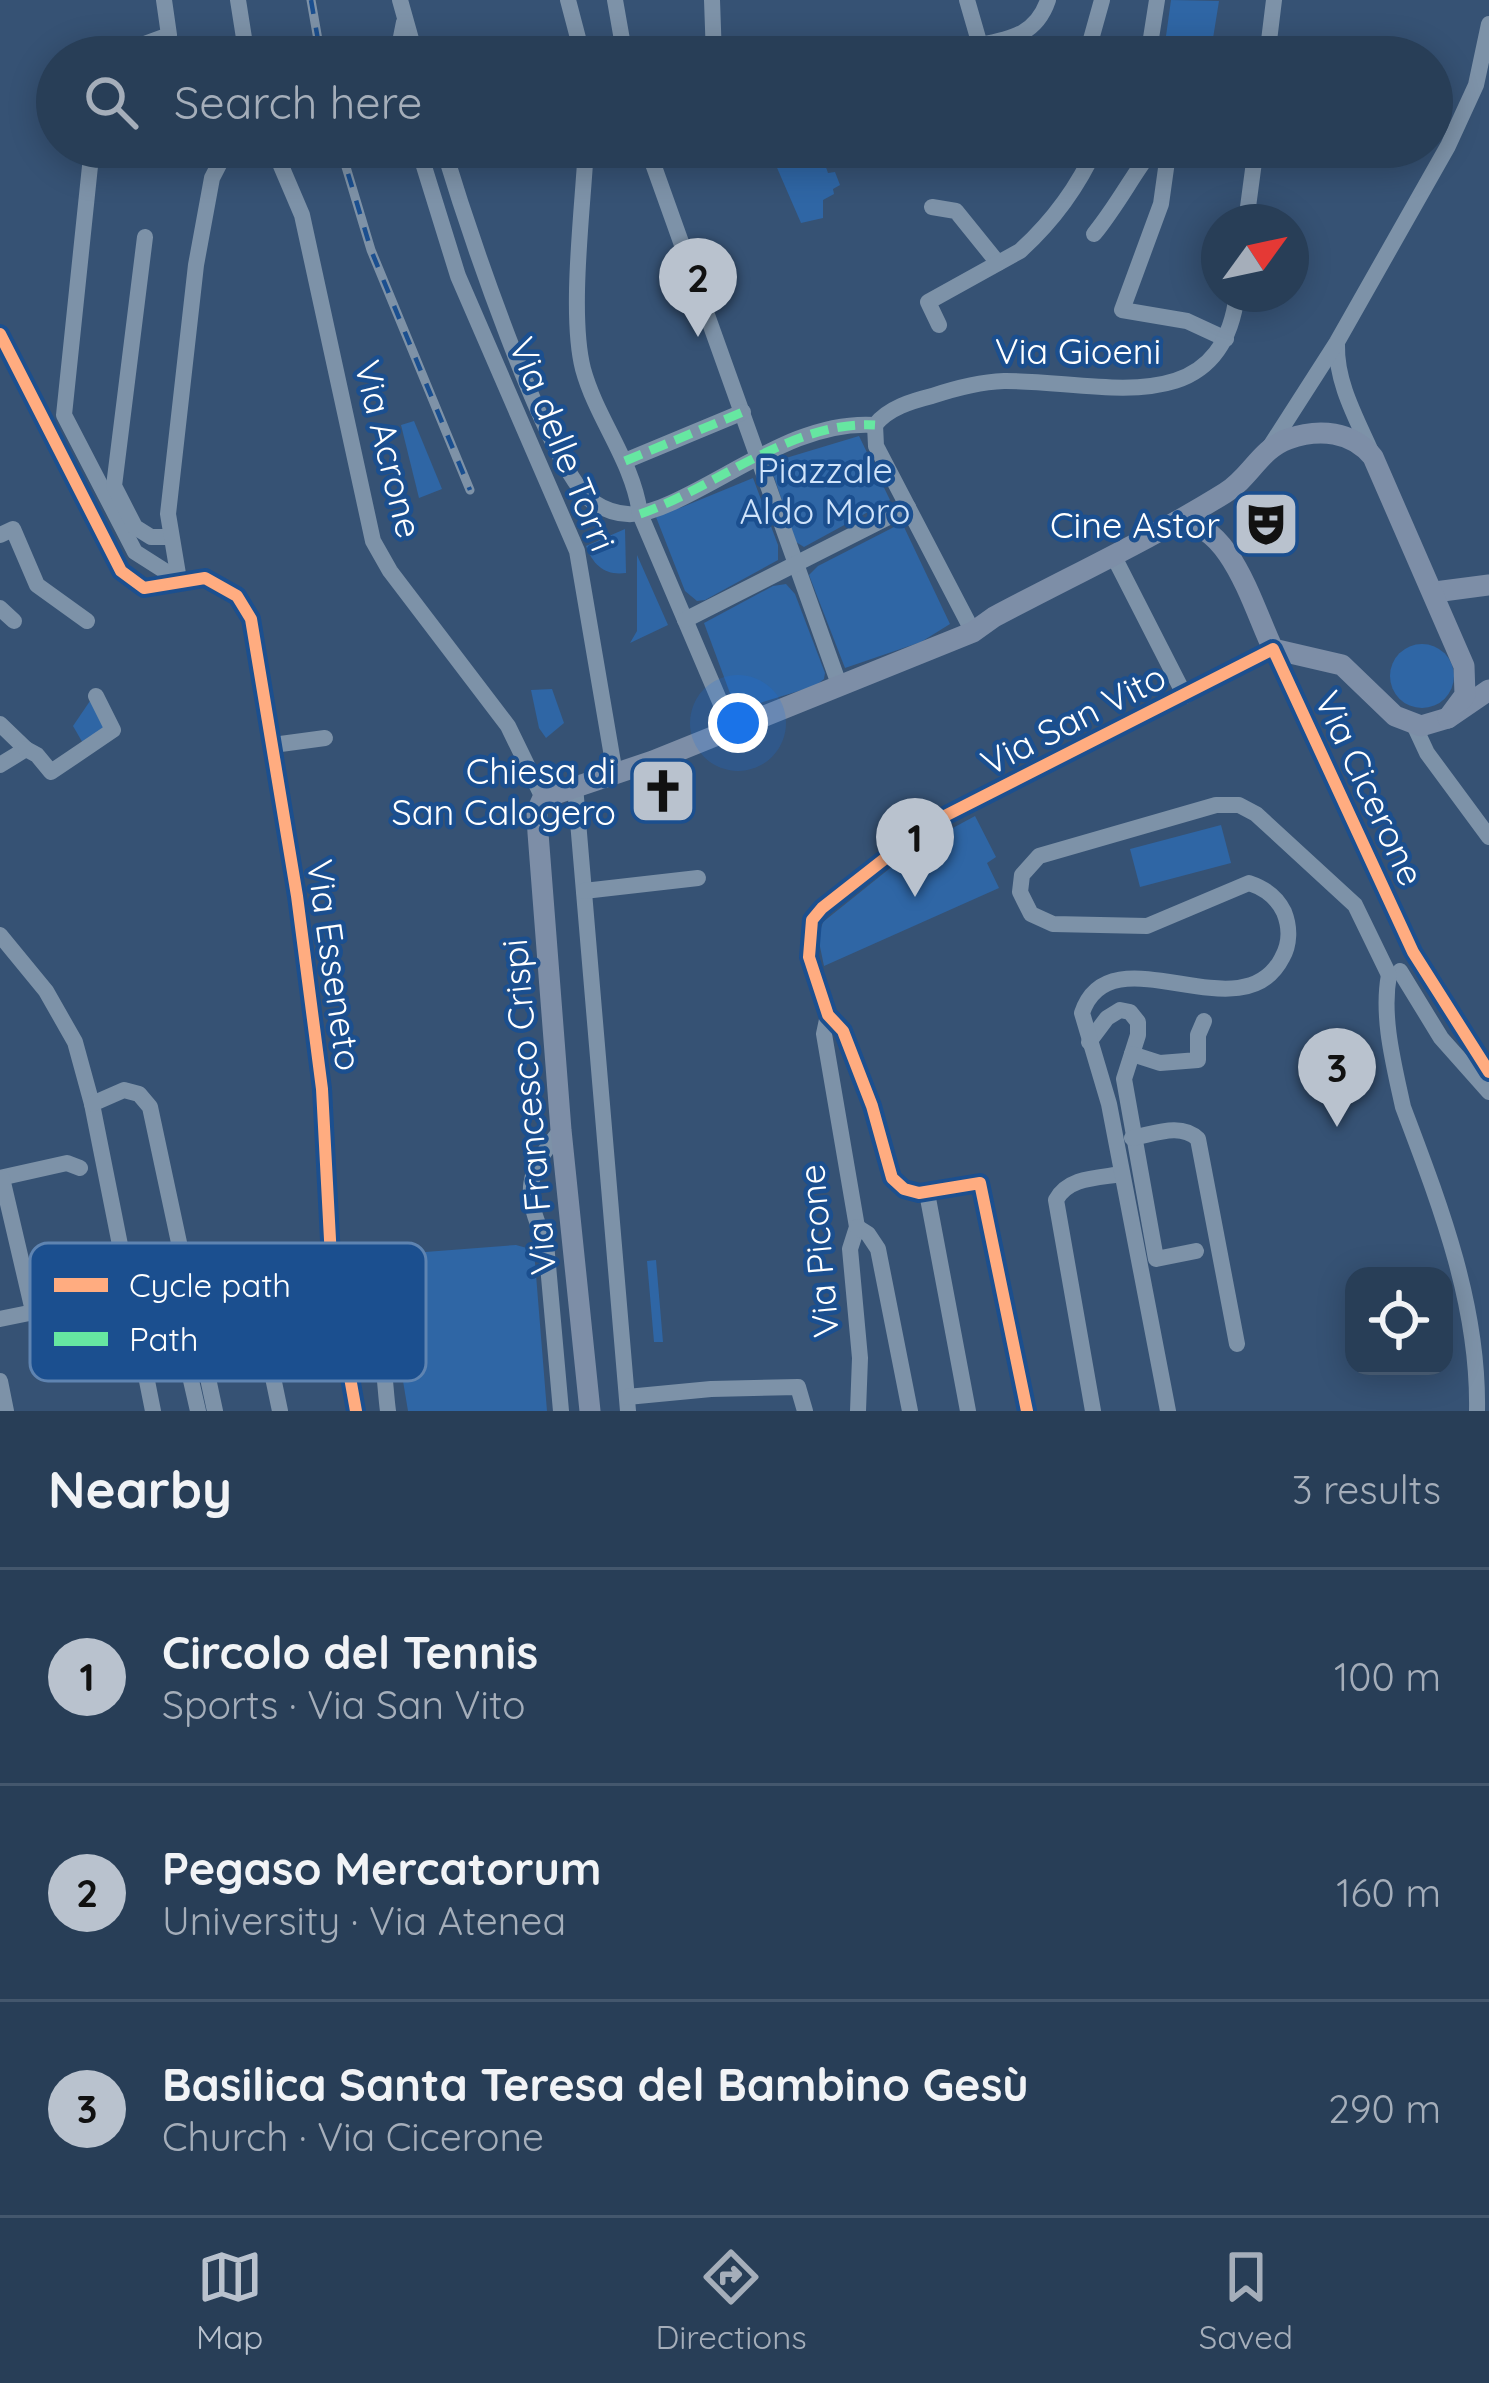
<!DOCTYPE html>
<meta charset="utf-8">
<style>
:root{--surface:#283e57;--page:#344961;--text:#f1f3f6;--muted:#a5aeba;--line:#44576d;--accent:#b9c2ce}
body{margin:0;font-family:Quicksand,sans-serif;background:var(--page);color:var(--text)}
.controls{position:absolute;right:36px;bottom:36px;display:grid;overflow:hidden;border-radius:24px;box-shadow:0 6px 30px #0003}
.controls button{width:108px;height:108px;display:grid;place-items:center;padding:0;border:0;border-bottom:3px solid var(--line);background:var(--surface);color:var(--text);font:60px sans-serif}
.compass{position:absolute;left:1201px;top:204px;width:108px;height:108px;border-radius:50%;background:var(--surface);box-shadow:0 6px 30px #0003;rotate:57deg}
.you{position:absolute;left:738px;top:723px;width:42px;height:42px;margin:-30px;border:9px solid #fff;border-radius:50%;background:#1a73e8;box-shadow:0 0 0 18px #1a73e833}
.badge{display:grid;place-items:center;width:78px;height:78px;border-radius:50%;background:var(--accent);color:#111;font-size:39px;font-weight:700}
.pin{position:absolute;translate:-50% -99px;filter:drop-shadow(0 3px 6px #0008)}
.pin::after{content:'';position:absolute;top:63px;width:42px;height:36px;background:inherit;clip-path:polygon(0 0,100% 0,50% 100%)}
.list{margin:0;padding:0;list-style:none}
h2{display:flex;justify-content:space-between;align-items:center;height:156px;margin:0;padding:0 48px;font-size:51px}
h2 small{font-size:39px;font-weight:400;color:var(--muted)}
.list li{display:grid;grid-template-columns:78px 1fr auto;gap:36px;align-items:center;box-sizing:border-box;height:216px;padding:0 48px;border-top:3px solid var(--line)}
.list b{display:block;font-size:45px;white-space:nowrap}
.list p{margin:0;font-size:39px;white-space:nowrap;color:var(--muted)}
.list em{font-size:39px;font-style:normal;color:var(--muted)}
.icon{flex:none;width:66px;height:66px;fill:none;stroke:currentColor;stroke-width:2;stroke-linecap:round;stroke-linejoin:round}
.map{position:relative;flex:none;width:1489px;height:1411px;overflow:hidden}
.search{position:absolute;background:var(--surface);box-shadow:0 6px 30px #0003;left:36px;right:36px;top:36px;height:132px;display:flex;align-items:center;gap:30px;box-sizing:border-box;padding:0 42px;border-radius:66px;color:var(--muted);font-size:45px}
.sheet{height:804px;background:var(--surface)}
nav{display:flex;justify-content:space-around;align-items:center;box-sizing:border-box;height:168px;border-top:3px solid var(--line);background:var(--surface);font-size:33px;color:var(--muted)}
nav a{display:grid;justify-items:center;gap:6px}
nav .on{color:var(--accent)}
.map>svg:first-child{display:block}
.green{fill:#2f66a5}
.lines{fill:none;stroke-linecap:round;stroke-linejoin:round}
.minor{stroke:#7d92a8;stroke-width:16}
.major{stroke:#7d8ea7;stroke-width:21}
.rail-casing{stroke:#7e92a7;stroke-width:9}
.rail{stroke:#1b4f8f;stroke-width:4.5;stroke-dasharray:14;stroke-linecap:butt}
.quiet{stroke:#66e7a1;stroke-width:9;stroke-dasharray:18 9;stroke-linecap:butt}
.cycleway-casing{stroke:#1b4f8f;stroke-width:20}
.cycleway{stroke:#ffac80;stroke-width:12}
.labels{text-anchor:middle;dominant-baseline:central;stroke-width:9;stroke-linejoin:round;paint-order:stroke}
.street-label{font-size:36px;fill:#fff;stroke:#1b4f8f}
.park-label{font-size:36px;fill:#cfe3fa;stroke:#1b4f8f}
.poi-label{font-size:36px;fill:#fff;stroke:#1b4f8f;text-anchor:end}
.key{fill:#1b4f8f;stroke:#5f84b1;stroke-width:3}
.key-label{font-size:33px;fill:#fff}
</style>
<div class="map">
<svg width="1489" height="1411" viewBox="0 0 1489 1411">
<rect width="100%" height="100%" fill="#365274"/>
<g class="green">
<path d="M1171 0 1219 1 1210 57H1169L1166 36Z"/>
<path d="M768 147H819L828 173 835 172 840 185 833 189 834 194 823 200V218L801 223Z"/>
<path d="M414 421 442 489 419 498 401 425Z"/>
<path d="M859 436 890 500 804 547 796 542 771 468 776 461Z"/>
<path d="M753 478 778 545V560L705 600 697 601 685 591 656 517 676 504 680 508Z"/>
<path d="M894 527H904L950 624 921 642 845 668 809 575 818 566Z"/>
<path d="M625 529 626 573C605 576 593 565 586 546Z"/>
<path d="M637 555 668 625 630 643 637 631Z"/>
<path d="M786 584 795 594 825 673 824 679 815 686 740 709 734 704 704 623 773 586Z"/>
<circle cx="1422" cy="676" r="32"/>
<path d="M552 689 564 723 546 738 539 728 531 690Z"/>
<path d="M92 698 107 728 84 745 73 726Z"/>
<path d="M975 816 996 857 987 863 999 888 824 966 818 937 823 922 914 849Z"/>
<path d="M1221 825 1231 863 1140 887 1130 849Z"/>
<path d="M516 1245 534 1250 547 1411H408L392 1315 398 1307 394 1267 413 1265 412 1253Z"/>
<path d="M656 1260 663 1342H654L647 1261Z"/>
</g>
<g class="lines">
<g class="minor">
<path d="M238 0 247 57"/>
<path d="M400 0 416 57"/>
<path d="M568 0 583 57"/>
<path d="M615 0 625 57"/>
<path d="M712 0 714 57"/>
<path d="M980 45C1013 39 1037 33 1048 0"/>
<path d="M109 57 169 35 164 0"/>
<path d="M397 57 404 22"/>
<path d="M956 57 980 45 967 0"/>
<path d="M1078 57 1090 43 1102 0"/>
<path d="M1148 57 1157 0"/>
<path d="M1267 57 1274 0"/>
<path d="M92 147 64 415 135 552 179 580"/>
<path d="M273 147 302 215 373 541 390 571 508 726 543 798"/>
<path d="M418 147 458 276 577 551 615 774"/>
<path d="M443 147C463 213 546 468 593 502 620 520 643 516 671 503 736 474 801 420 875 425"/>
<path d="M586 147C583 207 569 314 583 369 597 420 633 461 640 514L732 730"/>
<path d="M647 147 840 687"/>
<path d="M1169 147 1161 204 1122 310 1187 321 1226 339"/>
<path d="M932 207 956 211 998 263"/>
<path d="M1246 222 1256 147"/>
<path d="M1094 234C1117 206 1132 176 1154 147"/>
<path d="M145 237 114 486 135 527 151 537H169"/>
<path d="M939 325 928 302 1020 251C1052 222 1078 187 1096 147"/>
<path d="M0 334 121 571 144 588 205 578 237 596 251 619 297 896 322 1089 332 1277 356 1411"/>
<path d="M1337 345C1336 384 1358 421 1373 456"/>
<path d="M875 425C888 408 912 401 932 396 956 388 979 382 1004 381 1097 380 1221 425 1237 294"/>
<path d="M875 425 876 446 973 632"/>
<path d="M1269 448 1337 342 1448 146 1476 85 1489 24"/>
<path d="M625 461 743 412"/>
<path d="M0 535 13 529 37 585 87 621"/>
<path d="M1113 555 1185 696"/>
<path d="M179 580 168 514 196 265 212 178 228 147"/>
<path d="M0 608 14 621"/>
<path d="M685 620 908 507"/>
<path d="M0 724 26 749 0 765"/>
<path d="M1414 725 1427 753 1489 837"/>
<path d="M273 745 325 738"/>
<path d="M26 749 37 755 51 772 113 730 96 696"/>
<path d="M575 786 628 1411"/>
<path d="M584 891 698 878"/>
<path d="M0 935 46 991 75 1042 92 1104 153 1411"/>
<path d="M1400 971 1441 1038 1489 1092"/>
<path d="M1389 975C1381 1017 1394 1065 1403 1107 1440 1205 1479 1305 1477 1411"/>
<path d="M828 1015 824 1034 857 1227 850 1249 860 1358 858 1411"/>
<path d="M1089 1042 1107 1018 1120 1010 1130 1012 1138 1022V1035L1124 1079 1156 1259 1196 1251"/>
<path d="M1132 1054 1160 1063 1198 1060V1035L1204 1021"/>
<path d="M92 1104 124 1090 139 1094 150 1107 215 1411"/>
<path d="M1132 1138C1154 1134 1181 1122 1198 1139L1237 1344"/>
<path d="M0 1178 67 1163 80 1168"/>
<path d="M2 1178 33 1311"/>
<path d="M927 1193 968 1411"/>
<path d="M857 1227 868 1234 878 1249 910 1411"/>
<path d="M338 1312C389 1325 382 1367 388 1411"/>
<path d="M248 1318 266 1344 280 1411"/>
<path d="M0 1319 108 1297"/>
<path d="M138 1338 179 1328 198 1411"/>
<path d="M0 1381 6 1411"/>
<path d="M627 1397 711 1389 798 1387 805 1411"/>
<path d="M561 1411 546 1243C522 1191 526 1173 561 1130"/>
<path d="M1027 1411 980 1183 919 1193 904 1189 892 1178 872 1106 843 1031 828 1015 809 957 812 920 822 908 929 824 1273 649 1413 952 1489 1072"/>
<path d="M1093 1411 1056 1200C1068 1177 1098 1178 1122 1174"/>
<path d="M1168 1411 1109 1104 1082 1013C1110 928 1242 1037 1282 958 1290 944 1290 927 1284 912 1277 897 1264 888 1249 883L1147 926 1053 924 1031 914 1020 892 1022 875 1039 856 1216 805H1239L1256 814 1355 905 1389 975"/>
</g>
<g class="major">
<path d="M1176 522C1230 519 1253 608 1273 649L1342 665 1395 716 1421 726 1448 718 1489 690"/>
<path d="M1435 592 1489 585"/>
<path d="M590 1411 561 1130 538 833 537 811 543 798 653 761 973 632 994 617C1071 576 1151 539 1225 493 1250 478 1260 449 1288 439 1319 428 1352 431 1373 457L1464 666 1465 695 1448 718"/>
</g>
<g class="rail-casing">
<g id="rail">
<path d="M311 0 321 57"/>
<path d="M340 147 371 250 470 490"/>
</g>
</g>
<use href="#rail" class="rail"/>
<g class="quiet">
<path d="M625 461 743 412"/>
<path d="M640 514C715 488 793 420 875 425"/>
</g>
<g class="cycleway-casing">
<g id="cycleway">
<path d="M0 334 121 571 144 588 205 578 237 596 251 619 297 896 322 1089 332 1277 356 1411"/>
<path d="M1027 1411 980 1183 919 1193 904 1189 892 1178 872 1106 843 1031 828 1015 809 957 812 920 822 908 929 824 1273 649 1413 952 1489 1072"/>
</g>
</g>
<use href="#cycleway" class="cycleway"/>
</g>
<defs>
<g id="theatre-square" transform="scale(3.45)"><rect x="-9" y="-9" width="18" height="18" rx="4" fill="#b9c2ce" stroke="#1b4f8f"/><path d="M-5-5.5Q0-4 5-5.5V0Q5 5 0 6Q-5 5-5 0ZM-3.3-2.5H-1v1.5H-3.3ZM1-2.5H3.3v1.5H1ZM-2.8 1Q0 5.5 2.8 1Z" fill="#111"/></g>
<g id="church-square" transform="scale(3.45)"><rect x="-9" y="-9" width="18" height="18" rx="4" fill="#b9c2ce" stroke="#1b4f8f"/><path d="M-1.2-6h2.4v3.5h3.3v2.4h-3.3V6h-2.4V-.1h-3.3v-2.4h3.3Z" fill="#111"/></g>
</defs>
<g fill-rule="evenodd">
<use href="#theatre-square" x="1266" y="524"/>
<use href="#church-square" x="663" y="791"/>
</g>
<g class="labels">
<g class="street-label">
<text x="1078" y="350">Via Gioeni</text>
<text transform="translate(563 444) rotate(68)">Via delle Torri</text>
<text transform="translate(389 449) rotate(76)">Via Acrone</text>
<text transform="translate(1073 719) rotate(-27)">Via San Vito</text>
<text transform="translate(1370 788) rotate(65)">Via Cicerone</text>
<text transform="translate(335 965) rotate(82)">Via Esseneto</text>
<text transform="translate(528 1107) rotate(-95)">Via Francesco Crispi</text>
<text transform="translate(818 1251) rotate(-95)">Via Picone</text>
</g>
<g class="park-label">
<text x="825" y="469">Piazzale<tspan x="825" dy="41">Aldo Moro</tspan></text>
</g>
<g class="poi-label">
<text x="1220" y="524">Cine Astor</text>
<text x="616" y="770">Chiesa di<tspan x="616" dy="41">San Calogero</tspan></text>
</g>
</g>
<rect x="30" y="1243" width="396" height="138" rx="18" class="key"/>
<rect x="54" y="1278" width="54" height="14" fill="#ffac80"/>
<rect x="54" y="1332" width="54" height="14" fill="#66e7a1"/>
<g class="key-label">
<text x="129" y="1297">Cycle path</text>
<text x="129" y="1351">Path</text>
</g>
</svg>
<div class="controls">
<button><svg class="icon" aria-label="locate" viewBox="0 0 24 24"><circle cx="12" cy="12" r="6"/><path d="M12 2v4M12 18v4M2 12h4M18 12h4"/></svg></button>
</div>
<svg class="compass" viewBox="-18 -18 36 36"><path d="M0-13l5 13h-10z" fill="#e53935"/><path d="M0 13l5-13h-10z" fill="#a5aeba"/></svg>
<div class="you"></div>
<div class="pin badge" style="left:915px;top:897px">1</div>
<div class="pin badge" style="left:698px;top:337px">2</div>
<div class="pin badge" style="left:1337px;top:1127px">3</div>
<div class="search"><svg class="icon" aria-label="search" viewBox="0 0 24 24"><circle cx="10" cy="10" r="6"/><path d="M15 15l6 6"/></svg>Search here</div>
</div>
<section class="sheet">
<h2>Nearby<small>3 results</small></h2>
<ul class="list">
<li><span class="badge">1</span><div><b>Circolo del Tennis</b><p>Sports · Via San Vito</p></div><em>100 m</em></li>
<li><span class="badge">2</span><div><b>Pegaso Mercatorum</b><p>University · Via Atenea</p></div><em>160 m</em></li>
<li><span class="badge">3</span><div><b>Basilica Santa Teresa del Bambino Gesù</b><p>Church · Via Cicerone</p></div><em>290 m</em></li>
</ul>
</section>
<nav>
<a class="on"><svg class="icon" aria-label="map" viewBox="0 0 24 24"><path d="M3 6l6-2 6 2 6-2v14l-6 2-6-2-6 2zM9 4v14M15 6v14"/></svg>Map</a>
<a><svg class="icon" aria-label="directions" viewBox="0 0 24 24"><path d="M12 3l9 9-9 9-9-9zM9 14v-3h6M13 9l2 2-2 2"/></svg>Directions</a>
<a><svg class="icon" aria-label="saved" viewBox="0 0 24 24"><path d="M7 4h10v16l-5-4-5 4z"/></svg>Saved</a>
</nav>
